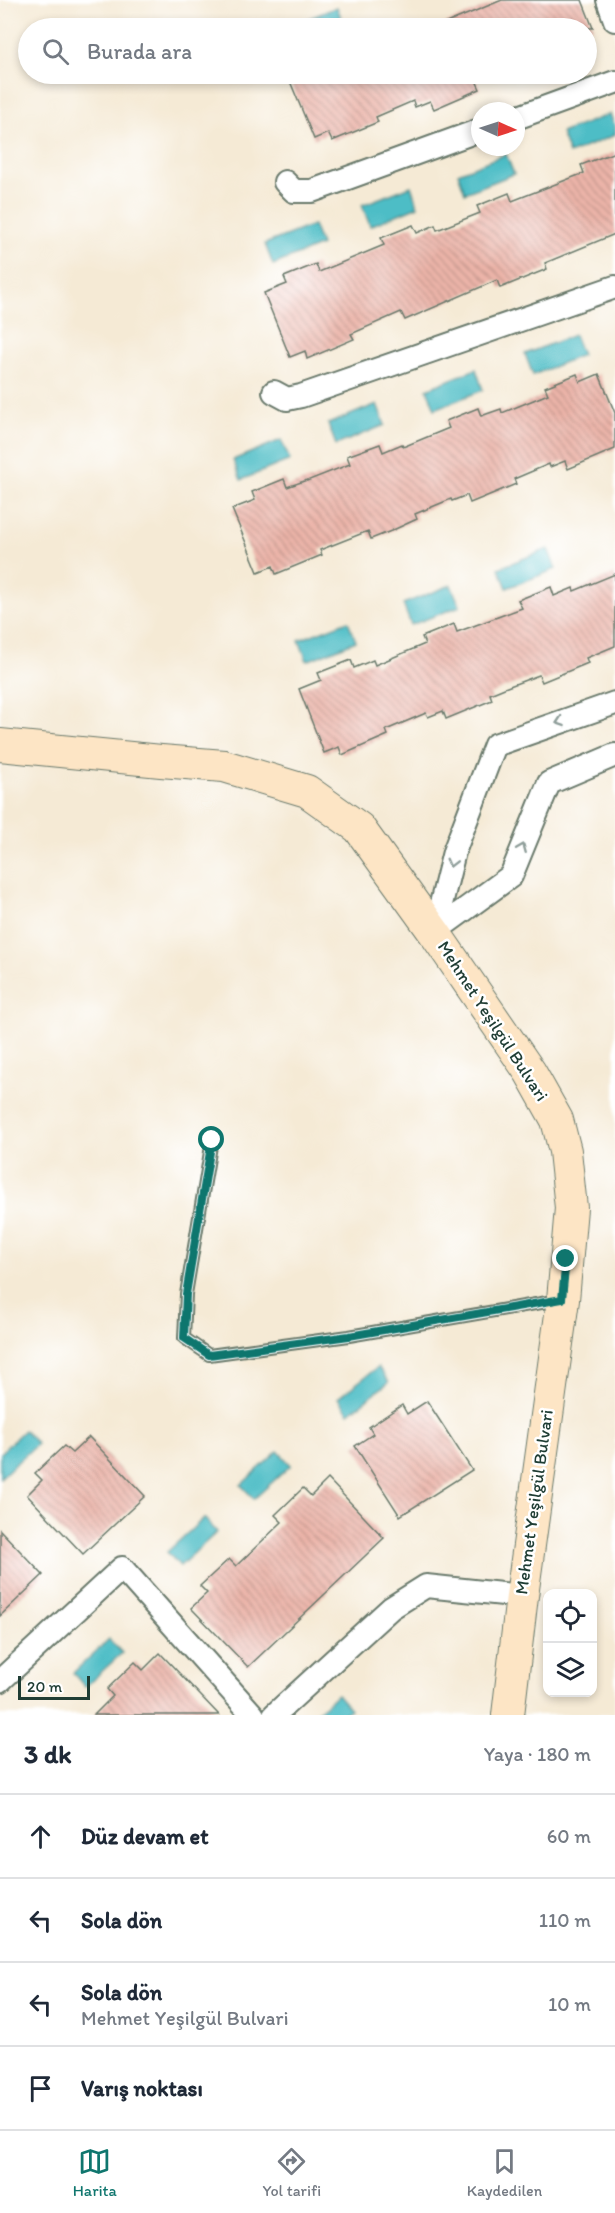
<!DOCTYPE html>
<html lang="tr">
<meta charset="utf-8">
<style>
:root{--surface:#fff;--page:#f2f2f3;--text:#1f2937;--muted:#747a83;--line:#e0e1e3;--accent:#0f766e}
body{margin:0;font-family:Itim,sans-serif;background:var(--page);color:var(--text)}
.controls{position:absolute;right:18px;bottom:18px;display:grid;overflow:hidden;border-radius:12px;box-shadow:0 3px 9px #0003}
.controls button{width:54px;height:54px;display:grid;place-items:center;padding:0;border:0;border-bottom:2px solid var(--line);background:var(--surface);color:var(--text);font:30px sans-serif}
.compass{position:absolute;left:471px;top:102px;width:54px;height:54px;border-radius:50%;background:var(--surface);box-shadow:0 3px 9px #0003;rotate:93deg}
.scale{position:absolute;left:18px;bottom:15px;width:72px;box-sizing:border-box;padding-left:6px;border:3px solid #1f3d34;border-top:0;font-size:16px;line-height:21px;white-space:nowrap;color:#1f3d34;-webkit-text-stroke:4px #fff;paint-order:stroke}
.stop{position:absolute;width:18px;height:18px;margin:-14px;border:4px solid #0f766e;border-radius:50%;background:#fff}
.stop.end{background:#0f766e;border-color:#fff;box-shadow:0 2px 6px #0008}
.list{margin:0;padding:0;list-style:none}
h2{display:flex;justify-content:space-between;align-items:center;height:78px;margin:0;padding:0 24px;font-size:26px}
h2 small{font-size:20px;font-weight:400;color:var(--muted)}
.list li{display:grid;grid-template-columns:39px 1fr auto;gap:18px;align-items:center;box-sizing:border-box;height:84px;padding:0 24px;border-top:2px solid var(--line)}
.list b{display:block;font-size:22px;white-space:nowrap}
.list p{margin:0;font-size:20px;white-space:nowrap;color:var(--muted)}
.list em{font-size:20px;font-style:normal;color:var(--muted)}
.icon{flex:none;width:33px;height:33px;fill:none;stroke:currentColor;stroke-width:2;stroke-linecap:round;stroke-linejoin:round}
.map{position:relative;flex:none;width:615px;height:1715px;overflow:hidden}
.search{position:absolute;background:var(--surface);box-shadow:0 3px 9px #0003;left:18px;right:18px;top:18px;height:66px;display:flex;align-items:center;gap:15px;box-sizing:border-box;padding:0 21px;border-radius:33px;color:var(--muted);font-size:22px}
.sheet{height:414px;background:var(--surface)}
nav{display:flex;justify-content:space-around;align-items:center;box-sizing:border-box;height:84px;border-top:2px solid var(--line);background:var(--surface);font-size:16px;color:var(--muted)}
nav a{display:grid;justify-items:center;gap:3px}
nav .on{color:var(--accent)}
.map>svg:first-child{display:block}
.water{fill:#4ebdc6;stroke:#367d7d;stroke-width:1.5}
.building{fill:url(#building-back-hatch)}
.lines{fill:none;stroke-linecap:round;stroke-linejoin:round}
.lane-casing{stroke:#6a7a6c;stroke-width:14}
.street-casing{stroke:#6a7a6c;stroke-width:26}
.secondary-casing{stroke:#6a7a6c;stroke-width:34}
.lane{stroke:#fff;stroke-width:10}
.street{stroke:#fff;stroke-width:22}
.secondary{stroke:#fde5c5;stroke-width:32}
.oneway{stroke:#8f9e9a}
.route{stroke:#0f766e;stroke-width:8}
.labels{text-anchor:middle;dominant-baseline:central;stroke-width:5;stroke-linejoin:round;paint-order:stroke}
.street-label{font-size:18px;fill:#1f3d34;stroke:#fff}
</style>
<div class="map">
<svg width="615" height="1715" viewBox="0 0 615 1715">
<defs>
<pattern id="building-back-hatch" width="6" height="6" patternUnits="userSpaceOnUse" patternTransform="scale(1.5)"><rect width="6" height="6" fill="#ecb4a9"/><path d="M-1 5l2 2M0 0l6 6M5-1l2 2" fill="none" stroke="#bf948a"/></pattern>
</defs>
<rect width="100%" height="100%" fill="#fff"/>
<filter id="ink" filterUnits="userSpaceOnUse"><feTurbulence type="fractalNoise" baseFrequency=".0167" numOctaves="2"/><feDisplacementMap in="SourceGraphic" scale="12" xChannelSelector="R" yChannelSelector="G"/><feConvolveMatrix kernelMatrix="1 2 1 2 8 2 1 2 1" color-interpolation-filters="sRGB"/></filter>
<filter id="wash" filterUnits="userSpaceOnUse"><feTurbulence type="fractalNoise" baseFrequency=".008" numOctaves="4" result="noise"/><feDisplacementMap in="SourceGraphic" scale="24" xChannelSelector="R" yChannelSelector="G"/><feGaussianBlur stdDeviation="1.35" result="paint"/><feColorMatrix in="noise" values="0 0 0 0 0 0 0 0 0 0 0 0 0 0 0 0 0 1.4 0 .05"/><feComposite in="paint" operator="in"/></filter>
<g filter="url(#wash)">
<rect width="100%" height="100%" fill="#f5ead5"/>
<g class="water">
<path d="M337 7 345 28H289L288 27Z"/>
<path d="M610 114 615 126V135L569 154 561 133Z"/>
<path d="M506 154 514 174 465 193 458 173Z"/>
<path d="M411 186 418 206 370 226 362 205Z"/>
<path d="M313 225 321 245 273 265 265 244Z"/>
<path d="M574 335 582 355 533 375 525 354Z"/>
<path d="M476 369 483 390 435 409 427 389Z"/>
<path d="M377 404 385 425 336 445 328 424Z"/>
<path d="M281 440 290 460 241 480 233 460Z"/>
<path d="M548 549 556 569 507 588 499 568Z"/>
<path d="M451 585 460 606 411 625 403 604Z"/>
<path d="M348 621 356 641 307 661 299 640Z"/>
<path d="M378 1367 389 1382 349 1413 338 1398Z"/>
<path d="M24 1430 37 1444 0 1478V1453Z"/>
<path d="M278 1451 291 1465 254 1499 241 1485Z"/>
<path d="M204 1518 217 1532 180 1566 167 1552Z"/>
<path d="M109 1639 122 1653 85 1687 73 1673Z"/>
<path d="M337 1694 350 1709 343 1715H314Z"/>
</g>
<g id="blocks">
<g class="building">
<path d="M502 0H582L593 28H434Z"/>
<path d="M287 74H473L480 89 434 109 430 101 415 107 413 101 376 117 378 122 332 141 328 133 314 139Z"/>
<path d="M615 152V234L545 263 547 269 500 288 497 280 405 320 401 312 351 334 354 339 307 359 305 351 290 357 264 293 287 284 284 277 316 264 319 272 384 245 381 238 413 225 417 233 435 225 437 230 480 213 477 206 509 193 512 201 584 173 581 165Z"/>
<path d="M577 374 580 382 599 374 615 413V449L568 469 565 461 550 467 549 464 514 479 516 484 470 503 467 495 452 501 451 499 415 514 417 519 391 531 371 539 368 531 320 550 322 555 276 574 273 566 258 572 232 509 255 500 252 492 284 479 287 487 307 480V481L350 464 347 456 380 444 383 452 402 444 403 447 449 428 446 421 478 408 481 416 501 409 502 413 548 394 545 387Z"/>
<path d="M615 574V646L586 658 588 663 542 682 539 675 507 687 490 694 492 700 446 719 443 711 428 717 426 713 386 730 388 735 342 755 339 747 324 753 299 689 321 680 318 673 351 660 354 668 373 660 375 665 425 644 422 637 454 624 457 632 522 608 518 600 551 587 554 596 573 588 574 591Z"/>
<path d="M427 1401 472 1470 400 1516 355 1446 373 1434 369 1427 402 1405 407 1414Z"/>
<path d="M89 1437 145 1496 83 1554 27 1495 42 1480 35 1473 64 1446 72 1453Z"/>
<path d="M328 1479 384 1538 248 1667 191 1608 207 1593 200 1586 229 1559 236 1566 282 1522 275 1515 303 1488 311 1496Z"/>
<path d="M0 1530 43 1575 0 1616Z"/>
<path d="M160 1653 219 1715H94L113 1696 107 1689 135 1662 143 1670Z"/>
</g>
</g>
</g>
<g filter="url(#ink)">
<use href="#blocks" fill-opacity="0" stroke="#6a7a6c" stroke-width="1.5"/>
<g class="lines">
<g class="lane-casing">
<path id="lane" d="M212 1140 186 1294 184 1338 209 1355 349 1336 559 1300"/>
</g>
<g class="street-casing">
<g id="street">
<path d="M608 0 615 20"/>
<path d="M516 118 615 82"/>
<path d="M285 182 294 191H312L480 130"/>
<path d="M274 392 287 399 301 396 615 287"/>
<path d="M615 703 495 745 454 852 434 932 511 876 549 783 615 755"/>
<path d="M0 1681 122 1568 253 1715"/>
<path d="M274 1715 391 1608 426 1586 522 1596"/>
</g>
</g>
<g class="secondary-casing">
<path id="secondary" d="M0 745 161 761 224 766 307 791 359 828 434 932 530 1072 557 1120 565 1151 571 1208 563 1300 522 1596 508 1715"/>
</g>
<use href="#lane" class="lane"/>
<use href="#street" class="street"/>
<use href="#secondary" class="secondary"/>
</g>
<defs><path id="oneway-chevron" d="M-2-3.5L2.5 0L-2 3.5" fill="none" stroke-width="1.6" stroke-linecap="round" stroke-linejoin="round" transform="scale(1.5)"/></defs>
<g class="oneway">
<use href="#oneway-chevron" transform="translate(560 722) rotate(161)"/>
<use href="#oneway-chevron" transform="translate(522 848) rotate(-68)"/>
<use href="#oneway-chevron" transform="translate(451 863) rotate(104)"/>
</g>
</g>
<g class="lines" filter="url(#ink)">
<path class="route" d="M212 1140 186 1294 184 1338 209 1355 349 1336 562 1299 566 1259"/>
</g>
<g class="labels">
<g class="street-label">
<text transform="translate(493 1021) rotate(57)">Mehmet Yeşilgül Bulvari</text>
<text transform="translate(534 1502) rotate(-82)">Mehmet Yeşilgül Bulvari</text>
</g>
</g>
</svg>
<div class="controls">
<button><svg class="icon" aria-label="locate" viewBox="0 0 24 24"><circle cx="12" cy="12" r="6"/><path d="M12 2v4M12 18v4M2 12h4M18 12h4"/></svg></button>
<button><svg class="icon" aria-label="layers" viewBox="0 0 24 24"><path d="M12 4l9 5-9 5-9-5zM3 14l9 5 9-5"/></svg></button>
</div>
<svg class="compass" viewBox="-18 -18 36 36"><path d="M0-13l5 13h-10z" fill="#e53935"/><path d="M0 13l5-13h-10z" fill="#747a83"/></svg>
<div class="scale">20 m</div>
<div class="stop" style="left:212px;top:1140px"></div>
<div class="stop end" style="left:566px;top:1259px"></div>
<div class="search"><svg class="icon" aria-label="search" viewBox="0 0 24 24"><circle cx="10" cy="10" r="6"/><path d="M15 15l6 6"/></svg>Burada ara</div>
</div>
<section class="sheet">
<h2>3 dk<small>Yaya · 180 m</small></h2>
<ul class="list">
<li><svg class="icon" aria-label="ahead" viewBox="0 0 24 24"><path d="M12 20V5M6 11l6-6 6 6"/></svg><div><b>Düz devam et</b></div><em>60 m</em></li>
<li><svg class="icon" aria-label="left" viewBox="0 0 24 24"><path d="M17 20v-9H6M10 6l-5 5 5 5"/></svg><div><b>Sola dön</b></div><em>110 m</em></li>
<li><svg class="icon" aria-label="left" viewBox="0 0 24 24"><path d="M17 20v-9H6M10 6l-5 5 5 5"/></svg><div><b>Sola dön</b><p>Mehmet Yeşilgül Bulvari</p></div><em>10 m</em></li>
<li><svg class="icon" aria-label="arrive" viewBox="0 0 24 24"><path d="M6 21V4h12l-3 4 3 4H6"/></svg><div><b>Varış noktası</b></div></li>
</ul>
</section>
<nav>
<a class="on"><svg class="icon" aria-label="map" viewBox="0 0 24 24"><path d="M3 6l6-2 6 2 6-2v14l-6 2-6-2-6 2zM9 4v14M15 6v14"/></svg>Harita</a>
<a><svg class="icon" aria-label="directions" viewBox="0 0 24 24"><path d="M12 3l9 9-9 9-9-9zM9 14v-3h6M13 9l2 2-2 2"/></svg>Yol tarifi</a>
<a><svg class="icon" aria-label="saved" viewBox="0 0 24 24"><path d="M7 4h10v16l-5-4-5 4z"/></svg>Kaydedilen</a>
</nav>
